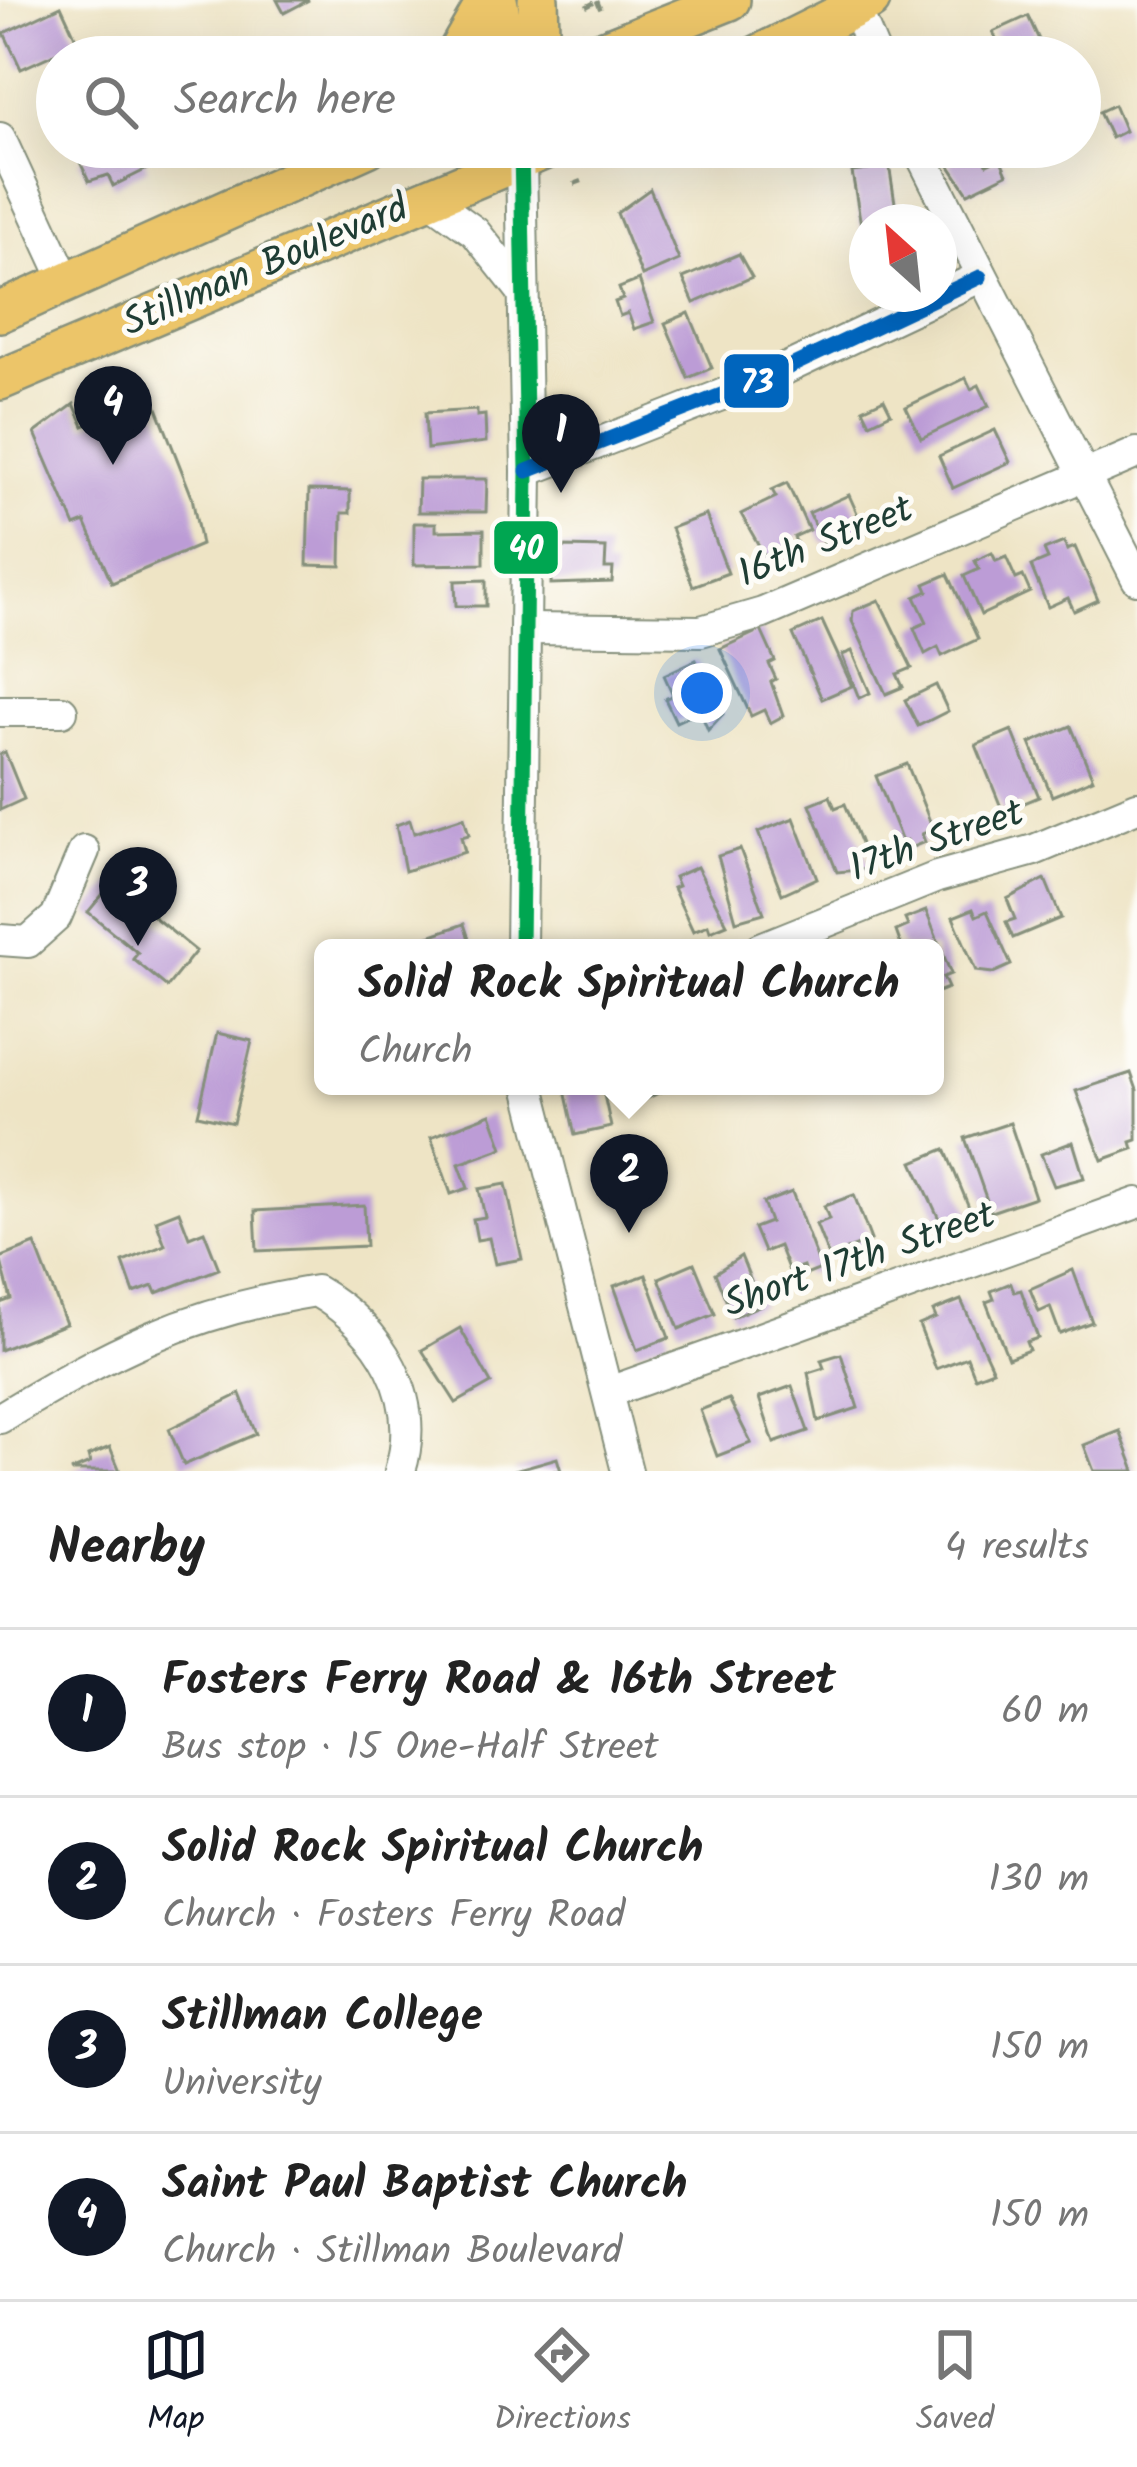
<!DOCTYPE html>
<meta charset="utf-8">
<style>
:root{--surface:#fff;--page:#f2f2f2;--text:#222;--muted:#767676;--line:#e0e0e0;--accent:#111827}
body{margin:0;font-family:Kalam,sans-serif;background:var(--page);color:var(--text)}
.compass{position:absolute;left:849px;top:204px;width:108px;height:108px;border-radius:50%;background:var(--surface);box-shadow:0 12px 48px #0002;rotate:333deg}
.you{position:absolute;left:702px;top:693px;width:42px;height:42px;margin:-30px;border:9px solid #fff;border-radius:50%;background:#1a73e8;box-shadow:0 0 0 18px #1a73e833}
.badge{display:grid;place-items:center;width:78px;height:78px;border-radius:50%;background:var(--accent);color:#fff;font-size:39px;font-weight:700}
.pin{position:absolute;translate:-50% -99px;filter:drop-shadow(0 3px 6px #0008)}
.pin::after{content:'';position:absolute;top:63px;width:42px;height:36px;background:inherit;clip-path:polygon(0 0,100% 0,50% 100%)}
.popup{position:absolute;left:314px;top:939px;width:630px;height:156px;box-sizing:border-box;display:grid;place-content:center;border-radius:18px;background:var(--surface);filter:drop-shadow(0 3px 9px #0005);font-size:39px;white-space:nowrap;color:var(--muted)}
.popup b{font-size:45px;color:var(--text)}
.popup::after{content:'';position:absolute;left:50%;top:100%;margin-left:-24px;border:24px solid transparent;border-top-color:var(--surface)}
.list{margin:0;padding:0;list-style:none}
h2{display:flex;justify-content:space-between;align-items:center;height:156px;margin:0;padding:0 48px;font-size:51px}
h2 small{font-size:39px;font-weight:400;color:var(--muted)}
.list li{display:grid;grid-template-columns:78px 1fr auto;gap:36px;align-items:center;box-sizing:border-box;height:168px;padding:0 48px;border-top:3px solid var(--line)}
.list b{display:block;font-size:45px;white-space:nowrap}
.list p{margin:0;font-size:39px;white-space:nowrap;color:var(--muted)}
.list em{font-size:39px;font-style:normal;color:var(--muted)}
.icon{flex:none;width:66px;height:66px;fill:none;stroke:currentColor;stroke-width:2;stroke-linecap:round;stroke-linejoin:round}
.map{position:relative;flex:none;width:1137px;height:1471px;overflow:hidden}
.search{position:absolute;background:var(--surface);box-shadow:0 12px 48px #0002;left:36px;right:36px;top:36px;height:132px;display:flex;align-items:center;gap:30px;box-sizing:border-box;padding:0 42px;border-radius:66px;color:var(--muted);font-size:45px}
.sheet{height:828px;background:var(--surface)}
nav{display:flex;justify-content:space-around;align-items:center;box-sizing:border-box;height:168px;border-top:3px solid var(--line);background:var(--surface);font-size:33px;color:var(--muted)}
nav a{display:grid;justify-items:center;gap:6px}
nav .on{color:var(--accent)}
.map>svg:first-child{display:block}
.building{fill:#bc9cd6}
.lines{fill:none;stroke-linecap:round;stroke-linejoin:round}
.minor-casing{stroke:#86907c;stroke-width:34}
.major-casing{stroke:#86907c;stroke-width:44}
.path{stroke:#86907c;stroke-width:4.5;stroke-dasharray:9 9;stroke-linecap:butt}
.minor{stroke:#fff;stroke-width:30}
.major{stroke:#ecc569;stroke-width:39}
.bus-1-casing{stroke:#fdfcf7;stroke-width:24}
.bus-2-casing{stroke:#fdfcf7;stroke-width:24}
.bus-1{stroke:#00a651;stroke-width:15}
.bus-2{stroke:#0065bd;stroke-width:15}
.labels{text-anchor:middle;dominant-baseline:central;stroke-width:10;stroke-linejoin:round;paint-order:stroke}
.street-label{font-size:39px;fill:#1f3d34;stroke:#fdfcf7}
.line-badge{stroke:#fdfcf7;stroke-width:4.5}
.badge-label{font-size:33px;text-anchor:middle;font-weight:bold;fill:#fff}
</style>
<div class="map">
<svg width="1137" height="1471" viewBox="0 0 1137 1471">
<rect width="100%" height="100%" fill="#fdfcf7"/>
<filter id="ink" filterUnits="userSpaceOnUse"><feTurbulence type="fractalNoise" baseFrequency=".00833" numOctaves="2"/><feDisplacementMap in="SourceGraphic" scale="24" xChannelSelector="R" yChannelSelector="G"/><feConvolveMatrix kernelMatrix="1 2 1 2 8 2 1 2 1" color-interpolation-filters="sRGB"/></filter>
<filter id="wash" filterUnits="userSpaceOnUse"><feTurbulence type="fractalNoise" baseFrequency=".004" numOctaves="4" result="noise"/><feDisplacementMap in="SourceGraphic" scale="48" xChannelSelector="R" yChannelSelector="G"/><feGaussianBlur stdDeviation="2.7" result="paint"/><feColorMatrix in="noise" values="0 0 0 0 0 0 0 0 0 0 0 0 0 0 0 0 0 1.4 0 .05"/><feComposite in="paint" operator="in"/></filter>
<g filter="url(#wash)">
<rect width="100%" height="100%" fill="#eee4c5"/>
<g id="blocks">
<g class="building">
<path d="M277 0H309L284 13Z"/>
<path d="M61 6 78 43 21 69 4 33Z"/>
<path d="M1028 16 1047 57H1005L993 32Z"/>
<path d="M1114 105 1125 131 1111 138 1099 112Z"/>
<path d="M84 147H142L147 169 113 186 108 175 89 181 79 160 89 155Z"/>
<path d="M730 147H777L778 151 736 164Z"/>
<path d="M798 147H841V160L806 161Z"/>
<path d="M980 148 987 164 1000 158 1007 174 968 193 948 163Z"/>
<path d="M888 158 898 222H867L862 231 852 172 868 170 867 161Z"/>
<path d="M650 189 679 260 642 276 617 213Z"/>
<path d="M739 254 752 277 694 303 683 278Z"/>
<path d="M639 280 654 322 634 329 628 313 620 316 615 302 623 299 619 288Z"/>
<path d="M689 313 712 368 688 378 665 323Z"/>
<path d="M966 378 971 389 979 385 989 406 921 438 906 407Z"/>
<path d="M152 395 192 497 201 545 112 583 85 522 75 526 35 433 74 404 84 426Z"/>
<path d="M884 399 891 413 870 423 863 409Z"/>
<path d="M477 410V416L485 415 486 442 427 449 425 413Z"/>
<path d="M995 430 1010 462 953 488 939 456Z"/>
<path d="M419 479H487L486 512H418Z"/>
<path d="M787 483 809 530 794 537 800 551 770 565 741 514 776 497 772 490Z"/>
<path d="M309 490 350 491V513H342L341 566 307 565Z"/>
<path d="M849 495 866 533 847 541 845 534 823 543 809 513Z"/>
<path d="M706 515 728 573 693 586 671 528Z"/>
<path d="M414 523H436V531L484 530V564L414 565Z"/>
<path d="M1064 542 1067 550 1075 547 1098 600 1074 611 1068 598 1048 607 1031 566 1048 559 1044 550Z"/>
<path d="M564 547 606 548 605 568H613L612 582 551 584 552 550Z"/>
<path d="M992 553 996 561 1006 557 1016 579 1023 576 1030 592 981 615 964 576 979 569 975 561Z"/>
<path d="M948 574 978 639 942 656 938 647 925 654 914 628 927 622 915 597 928 591 925 584Z"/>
<path d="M486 580V606H456L455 581Z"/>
<path d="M879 600 912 668 897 674 903 687 886 694 852 621 853 611Z"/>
<path d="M822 621 852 686 822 699 793 634Z"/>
<path d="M761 630 775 661 769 664 776 679 771 682 783 716 770 723 764 710 751 716 720 649Z"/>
<path d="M852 651 870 693 859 698 842 655Z"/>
<path d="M696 660 723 714 708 730 700 711 676 722 665 699 673 695 664 675Z"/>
<path d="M936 685 948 711 918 726 905 700Z"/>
<path d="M1071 726 1093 779 1052 796 1030 743Z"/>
<path d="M1012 730 1039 797 1003 812 976 745Z"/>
<path d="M5 752 24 799 0 810V754Z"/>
<path d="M907 764 933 829 922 834 925 842 910 848 907 840 902 842 876 776Z"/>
<path d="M830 796 835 808 845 804 871 869 837 872 810 804Z"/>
<path d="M464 817 469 835 461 837 465 852 405 871 396 825 410 820 414 833Z"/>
<path d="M794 818 817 878 782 894 758 832Z"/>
<path d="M740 849 764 913 736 921 718 856Z"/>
<path d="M697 867 727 924 710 931 708 925 693 931 673 888 678 886 674 877Z"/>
<path d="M1045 879 1061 918 1013 938 1006 922 1015 919 1007 899Z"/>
<path d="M112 883 196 951 167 987 133 959 138 953 88 912Z"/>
<path d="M973 909 976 916 987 911 1011 965 993 973 976 971 953 917Z"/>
<path d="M926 911 951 974 943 977 948 988 935 993V948H902L896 931 908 926 905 919Z"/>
<path d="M464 924 472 948H410L409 943Z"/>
<path d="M217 1033 252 1041 233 1123 198 1115Z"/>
<path d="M1131 1073 1137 1090V1140L1131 1142 1133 1149 1102 1160 1076 1091Z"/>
<path d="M564 1086H602L611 1127 575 1135Z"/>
<path d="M632 1086H673L642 1101Z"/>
<path d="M491 1114 503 1148 459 1164 468 1188 451 1194 431 1137Z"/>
<path d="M1010 1123 1035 1197 991 1212 965 1138Z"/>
<path d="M1073 1142 1084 1178 1054 1186 1041 1154Z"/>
<path d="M945 1149 973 1217 972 1224 946 1234 913 1162Z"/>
<path d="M506 1184 522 1259 495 1264 489 1238 477 1240 473 1219 485 1217 479 1189Z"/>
<path d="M792 1192 821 1269 806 1275 803 1266 789 1271 779 1246 764 1252 754 1228 770 1222 763 1203Z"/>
<path d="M854 1195 871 1240 829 1257 816 1224 829 1219 824 1206Z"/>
<path d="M364 1205 366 1246 257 1251 255 1211Z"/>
<path d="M179 1211 189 1237 204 1231 219 1269 156 1293 153 1286 134 1293 123 1262 165 1245 156 1220Z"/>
<path d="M35 1244 66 1324 0 1350V1303L11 1299 0 1258Z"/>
<path d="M741 1256 761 1305 733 1317 715 1273Z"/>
<path d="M694 1263 715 1314 679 1329 659 1278Z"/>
<path d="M1073 1270 1092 1322 1060 1334 1050 1307 1039 1312 1030 1289Z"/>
<path d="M646 1275 669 1338 637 1350 614 1286Z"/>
<path d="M1011 1283 1014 1292 1021 1290 1038 1338 1026 1342 1029 1350 1008 1358 986 1302 994 1299 991 1291Z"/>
<path d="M961 1300 993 1370 975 1377 967 1357 936 1369 919 1325 936 1318 933 1311Z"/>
<path d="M460 1328 491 1383 456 1403 422 1350Z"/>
<path d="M841 1354 858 1408 818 1421 808 1373 824 1368 821 1360Z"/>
<path d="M792 1386 808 1431 774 1443 759 1398Z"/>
<path d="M240 1394 256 1434 184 1465 169 1429Z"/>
<path d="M729 1399 751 1443 717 1456 700 1410Z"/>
<path d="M1120 1431 1135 1471H1094L1084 1445Z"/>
<path d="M110 1447 120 1471H71L90 1463 88 1456Z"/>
<path d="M557 1458 561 1471H515V1470Z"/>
</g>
</g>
</g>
<g filter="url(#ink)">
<use href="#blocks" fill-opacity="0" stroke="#86907c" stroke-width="3"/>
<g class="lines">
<g class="minor-casing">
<g id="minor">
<path d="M855 7 876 57"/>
<path d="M0 138 66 281"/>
<path d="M917 147 1137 579"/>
<path d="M521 159 527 471 521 948"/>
<path d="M429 199 475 232 521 290"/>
<path d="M527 471 770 376 980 277"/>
<path d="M527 629 701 631 763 613 1137 453"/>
<path d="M0 711H62"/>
<path d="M0 940 28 942 56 917 84 851"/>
<path d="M761 948 937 877 1034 850 1137 807"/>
<path d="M529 1086 627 1471"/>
<path d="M609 1392 1137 1203"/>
<path d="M0 1418C111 1351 186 1312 316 1291 380 1328 423 1397 400 1471"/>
</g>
</g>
<g class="major-casing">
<g id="major">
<path d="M497 0 508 57"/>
<path d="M455 57 488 0"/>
<path d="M531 57 539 31 538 0"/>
<path d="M587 57 730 0"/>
<path d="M755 57 870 0"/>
<path d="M0 312 368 147"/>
<path d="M0 380 550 147"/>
</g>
</g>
<g class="path">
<path d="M597 1 603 15"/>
<path d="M586 7 599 0"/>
<path d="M402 44 422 49"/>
<path d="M574 184 582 181"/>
</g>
<use href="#minor" class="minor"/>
<use href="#major" class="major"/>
<g class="bus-1-casing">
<path id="bus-1" d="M521 147 527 471 521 948"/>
</g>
<g class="bus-2-casing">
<path id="bus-2" d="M527 471 770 376 980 277"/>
</g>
<use href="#bus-1" class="bus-1"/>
<use href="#bus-2" class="bus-2"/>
</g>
</g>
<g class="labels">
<g class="street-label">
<text transform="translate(266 267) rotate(-23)">Stillman Boulevard</text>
<text transform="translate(826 543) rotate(-22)">16th Street</text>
<text transform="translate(937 842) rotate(-19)">17th Street</text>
<text transform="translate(860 1261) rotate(-19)">Short 17th Street</text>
</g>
</g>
<g class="line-badge">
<rect x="722" y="352" width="69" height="58" rx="12" fill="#0065bd"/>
<rect x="492" y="519" width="68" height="57" rx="12" fill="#00a651"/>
</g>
<g class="badge-label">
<text x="757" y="393">73</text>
<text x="526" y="559">40</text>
</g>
</svg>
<svg class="compass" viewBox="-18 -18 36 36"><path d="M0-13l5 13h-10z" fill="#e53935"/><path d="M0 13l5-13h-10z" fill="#767676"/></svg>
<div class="you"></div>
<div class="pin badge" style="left:561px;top:493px">1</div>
<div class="pin badge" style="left:629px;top:1233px">2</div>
<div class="popup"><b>Solid Rock Spiritual Church</b>Church</div>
<div class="pin badge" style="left:138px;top:946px">3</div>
<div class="pin badge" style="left:113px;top:465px">4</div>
<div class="search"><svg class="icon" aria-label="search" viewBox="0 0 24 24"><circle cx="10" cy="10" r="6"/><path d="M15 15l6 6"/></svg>Search here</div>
</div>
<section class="sheet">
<h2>Nearby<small>4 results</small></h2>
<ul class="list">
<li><span class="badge">1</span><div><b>Fosters Ferry Road &amp; 16th Street</b><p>Bus stop · 15 One-Half Street</p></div><em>60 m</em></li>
<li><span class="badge">2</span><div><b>Solid Rock Spiritual Church</b><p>Church · Fosters Ferry Road</p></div><em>130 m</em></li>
<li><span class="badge">3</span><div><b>Stillman College</b><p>University</p></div><em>150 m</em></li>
<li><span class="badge">4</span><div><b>Saint Paul Baptist Church</b><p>Church · Stillman Boulevard</p></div><em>150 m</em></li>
</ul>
</section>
<nav>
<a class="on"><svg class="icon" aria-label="map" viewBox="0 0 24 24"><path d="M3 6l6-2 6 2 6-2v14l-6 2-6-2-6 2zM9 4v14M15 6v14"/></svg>Map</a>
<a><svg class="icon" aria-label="directions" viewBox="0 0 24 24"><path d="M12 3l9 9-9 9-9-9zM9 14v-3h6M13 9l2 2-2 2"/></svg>Directions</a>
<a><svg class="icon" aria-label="saved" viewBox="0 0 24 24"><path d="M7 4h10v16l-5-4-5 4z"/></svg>Saved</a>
</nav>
